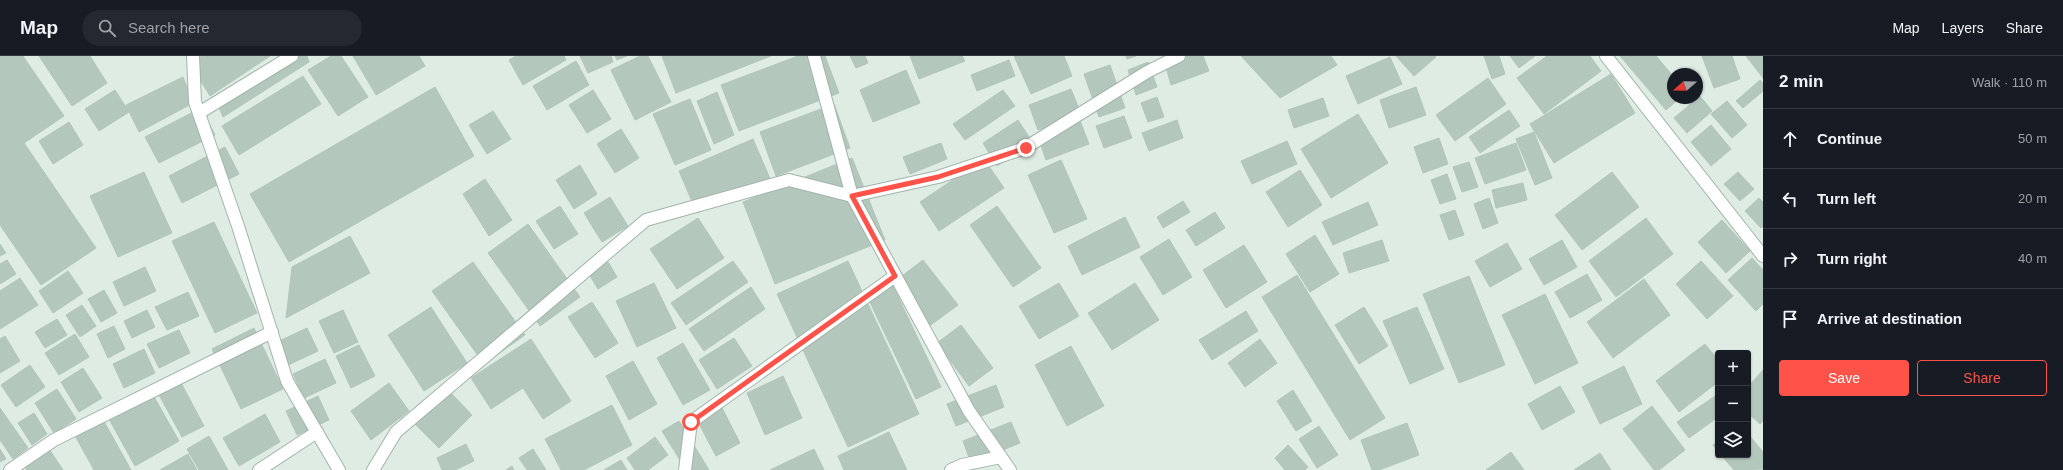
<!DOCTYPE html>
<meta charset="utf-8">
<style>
:root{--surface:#171b24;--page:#242831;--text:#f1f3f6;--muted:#9ea1a6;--line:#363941;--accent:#ff534a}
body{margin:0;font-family:Helvetica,sans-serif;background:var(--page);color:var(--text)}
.controls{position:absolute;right:12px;bottom:12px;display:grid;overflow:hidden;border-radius:4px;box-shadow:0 1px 3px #0004}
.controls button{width:36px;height:36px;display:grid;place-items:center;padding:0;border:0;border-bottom:1px solid var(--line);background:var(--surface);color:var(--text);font:20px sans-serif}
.compass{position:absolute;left:1667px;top:12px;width:36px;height:36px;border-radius:50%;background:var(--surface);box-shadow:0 1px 3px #0004;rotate:250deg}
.stop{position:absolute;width:12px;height:12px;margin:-9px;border:3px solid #ff534a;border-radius:50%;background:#fff}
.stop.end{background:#ff534a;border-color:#fff;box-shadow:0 1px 4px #0008}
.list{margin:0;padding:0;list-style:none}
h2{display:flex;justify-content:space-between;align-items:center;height:52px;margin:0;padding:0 16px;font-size:17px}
h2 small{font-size:13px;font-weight:400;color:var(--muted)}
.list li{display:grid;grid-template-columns:26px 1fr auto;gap:12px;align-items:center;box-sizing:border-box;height:60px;padding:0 16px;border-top:1px solid var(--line)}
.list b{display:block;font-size:15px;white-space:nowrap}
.list em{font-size:13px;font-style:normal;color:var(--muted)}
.actions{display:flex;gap:8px;padding:12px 16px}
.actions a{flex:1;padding:9px 0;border:1px solid var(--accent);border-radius:4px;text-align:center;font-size:14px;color:var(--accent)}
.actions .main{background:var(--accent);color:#fff}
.icon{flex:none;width:22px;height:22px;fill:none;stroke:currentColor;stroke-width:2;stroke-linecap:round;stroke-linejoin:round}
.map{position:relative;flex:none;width:1763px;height:414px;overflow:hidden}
header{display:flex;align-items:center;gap:24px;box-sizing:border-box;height:56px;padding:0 20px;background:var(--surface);border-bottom:1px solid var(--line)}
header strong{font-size:19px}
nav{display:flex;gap:22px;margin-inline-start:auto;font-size:14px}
.search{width:280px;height:36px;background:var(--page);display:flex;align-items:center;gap:10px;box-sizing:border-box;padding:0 14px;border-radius:22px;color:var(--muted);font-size:15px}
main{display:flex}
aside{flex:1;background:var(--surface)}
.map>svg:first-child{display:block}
.building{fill:#b4c7bc;stroke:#b1c6b9}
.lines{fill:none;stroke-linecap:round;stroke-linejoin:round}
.minor-casing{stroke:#a1b4aa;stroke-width:14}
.minor{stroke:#fff;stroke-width:12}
.route{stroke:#ff534a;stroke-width:5}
</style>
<header>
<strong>Map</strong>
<div class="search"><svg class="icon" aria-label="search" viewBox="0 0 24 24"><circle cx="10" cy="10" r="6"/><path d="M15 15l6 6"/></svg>Search here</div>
<nav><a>Map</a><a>Layers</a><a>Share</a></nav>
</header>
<main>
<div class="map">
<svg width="1763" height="414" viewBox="0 0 1763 414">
<rect width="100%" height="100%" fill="#dfece4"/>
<g class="building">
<path d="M0 0H23L64 60 24 87 96 192 41 229 0 169Z"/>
<path d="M39 0H90L107 27 72 50Z"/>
<path d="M201 0H270L210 40 196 17Z"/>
<path d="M282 0H307L309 6 223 61 216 44Z"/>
<path d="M331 0H341L368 41 338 60 308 14Z"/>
<path d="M353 0H419L425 10 376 39Z"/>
<path d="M516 0H564L566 4 523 29 509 4Z"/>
<path d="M580 0H611L613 6 588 17Z"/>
<path d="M615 0H627L617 4Z"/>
<path d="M640 0H648L671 46 635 64 611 14Z"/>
<path d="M662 0H771L676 37Z"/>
<path d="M798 0H825L839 37 739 75 721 29Z"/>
<path d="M850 0H865L868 7 856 12Z"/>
<path d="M910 0H962L965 5 919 23Z"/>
<path d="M1014 0H1064L1072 20 1031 38Z"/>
<path d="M1126 0H1136L1127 3Z"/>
<path d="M1163 0H1203L1209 15 1171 29Z"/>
<path d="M1241 0H1331L1337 9 1280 42Z"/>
<path d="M1396 0H1435L1436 1 1414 20Z"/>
<path d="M1484 0H1499L1505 18 1492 23Z"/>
<path d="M1510 0H1535L1519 12Z"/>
<path d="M1547 0H1590L1601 15 1544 58 1517 22Z"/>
<path d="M1620 0H1656L1673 20V42H1680L1666 54Z"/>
<path d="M1702 0H1732L1740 23 1714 32Z"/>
<path d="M1746 0H1763V22Z"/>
<path d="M1390 1 1402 28 1358 48 1346 20Z"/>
<path d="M1009 4 1015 20 977 35 971 19Z"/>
<path d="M576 5 589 29 547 54 533 30Z"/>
<path d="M1148 6 1157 31 1136 39 1128 14Z"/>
<path d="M1110 9 1125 52 1099 61 1084 18Z"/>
<path d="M906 14 920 47 873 66 860 34Z"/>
<path d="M1611 18 1635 57 1554 107 1530 68Z"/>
<path d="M303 20 321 48 239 99 222 70Z"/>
<path d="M183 21 193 47 139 76 126 49Z"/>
<path d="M1488 22 1506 48 1455 85 1436 59Z"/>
<path d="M1760 24 1763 27V35L1743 52 1736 45Z"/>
<path d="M435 31 474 100 289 206 250 138Z"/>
<path d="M1416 31 1426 59 1389 72 1380 44Z"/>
<path d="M1071 33 1081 58 1038 74 1029 49Z"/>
<path d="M115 34 129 56 99 75 85 53Z"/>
<path d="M593 34 611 63 587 77 569 49Z"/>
<path d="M1003 34 1015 50 965 84 953 68Z"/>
<path d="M717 36 734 79 714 88 697 45Z"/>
<path d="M1700 40 1712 55 1687 77 1674 62Z"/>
<path d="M1157 41 1164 61 1148 66 1141 47Z"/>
<path d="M1323 42 1329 60 1294 72 1288 54Z"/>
<path d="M690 43 711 94 675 109 653 58Z"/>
<path d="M1727 45 1747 69 1732 82 1711 58Z"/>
<path d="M834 48 850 92 776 120 760 76Z"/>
<path d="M201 52 215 79 159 107 145 81Z"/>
<path d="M1509 54 1520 70 1480 97 1469 81Z"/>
<path d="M493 55 511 83 487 98 469 69Z"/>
<path d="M1358 58 1388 107 1331 142 1301 93Z"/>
<path d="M1124 60 1132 82 1104 92 1096 70Z"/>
<path d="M1079 62 1089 88 1046 104 1037 78Z"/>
<path d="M1018 64 1033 87 997 110 983 87Z"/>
<path d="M1177 64 1183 82 1149 95 1142 77Z"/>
<path d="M69 66 83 89 53 108 39 85Z"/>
<path d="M1711 69 1731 93 1711 110 1691 86Z"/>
<path d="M621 73 639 102 615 117 597 88Z"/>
<path d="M1534 76 1552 122 1535 129 1516 83Z"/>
<path d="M1439 82 1448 108 1423 117 1414 91Z"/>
<path d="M753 83 771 125 697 157 679 115Z"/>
<path d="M1287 85 1297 108 1252 128 1241 105Z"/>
<path d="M941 87 947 103 910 118 903 101Z"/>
<path d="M1516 87 1526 114 1485 128 1475 102Z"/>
<path d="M225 91 239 118 182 147 169 120Z"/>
<path d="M852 102 885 184 775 228 743 146Z"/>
<path d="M984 103 1004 132 939 175 920 146Z"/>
<path d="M1061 104 1087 163 1054 177 1028 119Z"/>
<path d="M1469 106 1478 131 1462 136 1453 111Z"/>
<path d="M580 109 597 138 574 153 556 124Z"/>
<path d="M1300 114 1322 149 1288 171 1266 136Z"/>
<path d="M144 116 172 177 118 201 90 140Z"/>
<path d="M1612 116 1639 151 1582 194 1555 159Z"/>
<path d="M1738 116 1754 133 1740 145 1724 128Z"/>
<path d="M1447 118 1456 143 1440 148 1431 124Z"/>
<path d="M485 123 512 164 489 180 463 138Z"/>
<path d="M1523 127 1527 144 1496 152 1492 134Z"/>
<path d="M610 141 628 170 602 186 584 157Z"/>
<path d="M1489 142 1498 167 1483 173 1474 148Z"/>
<path d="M1759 142 1763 146V170L1761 172 1745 155Z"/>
<path d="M1183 145 1190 156 1163 172 1157 161Z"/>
<path d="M1368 146 1378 169 1333 189 1322 166Z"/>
<path d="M560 150 578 178 554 193 536 165Z"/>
<path d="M997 150 1041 212 1013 231 970 169Z"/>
<path d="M1455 154 1464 179 1449 184 1440 159Z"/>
<path d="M1215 156 1225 172 1196 190 1186 174Z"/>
<path d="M1125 161 1140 191 1082 219 1068 190Z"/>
<path d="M698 162 724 202 677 233 650 193Z"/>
<path d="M1646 162 1673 198 1616 241 1589 205Z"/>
<path d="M1722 164 1750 195 1726 217 1698 186Z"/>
<path d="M214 166 257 257 215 277 172 185Z"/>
<path d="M528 168 580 241 540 270 488 197Z"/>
<path d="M1315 179 1339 218 1310 236 1286 198Z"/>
<path d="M350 180 370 217 286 262 292 211Z"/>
<path d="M1169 183 1192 221 1163 239 1140 201Z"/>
<path d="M1382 184 1389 205 1349 217 1343 197Z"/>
<path d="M1562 184 1577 211 1544 229 1529 203Z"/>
<path d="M1507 187 1522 213 1490 231 1475 205Z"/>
<path d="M0 188 6 197 0 200Z"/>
<path d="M1244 189 1267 226 1226 252 1203 214Z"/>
<path d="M1752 202 1763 214V248L1756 255 1728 224Z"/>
<path d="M7 204 16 218 0 228V208Z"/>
<path d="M923 204 958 249 928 271 894 226Z"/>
<path d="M733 205 748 226 686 269 671 247Z"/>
<path d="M848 205 919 358 848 391 777 238Z"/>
<path d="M1701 205 1733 240 1707 263 1676 228Z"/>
<path d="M473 206 525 279 484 308 432 235Z"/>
<path d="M608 206 617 221 598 233 589 218Z"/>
<path d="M145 211 156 235 124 250 113 226Z"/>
<path d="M68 215 83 237 53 257 39 235Z"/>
<path d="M1587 218 1602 244 1570 262 1555 236Z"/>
<path d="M1297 219 1385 362 1350 384 1262 241Z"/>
<path d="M1469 220 1505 309 1459 327 1423 238Z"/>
<path d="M20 222 38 249 0 273V235Z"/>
<path d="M1644 223 1670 259 1613 302 1587 266Z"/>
<path d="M654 227 676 272 637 291 616 245Z"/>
<path d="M1059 227 1079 260 1039 283 1019 250Z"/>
<path d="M1135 227 1159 264 1112 294 1088 257Z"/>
<path d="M893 230 941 331 916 343 868 242Z"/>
<path d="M751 231 765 253 704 295 689 273Z"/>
<path d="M104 234 117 257 101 266 88 243Z"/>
<path d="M188 236 199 260 167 274 155 251Z"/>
<path d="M1545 238 1578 307 1535 328 1502 259Z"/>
<path d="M592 246 618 287 595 302 568 261Z"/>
<path d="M82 249 96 270 80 281 66 259Z"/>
<path d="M431 251 467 307 424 335 388 279Z"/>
<path d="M1364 251 1388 290 1359 308 1335 269Z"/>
<path d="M1417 251 1444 313 1410 328 1383 265Z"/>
<path d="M147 254 155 271 132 282 124 265Z"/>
<path d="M343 254 358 286 334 297 319 265Z"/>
<path d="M1246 255 1258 275 1212 304 1199 284Z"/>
<path d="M57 263 67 279 45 292 35 276Z"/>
<path d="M961 269 993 312 969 330 937 287Z"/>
<path d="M114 270 125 293 108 302 97 278Z"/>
<path d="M254 272 283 333 241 353 212 293Z"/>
<path d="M307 272 318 295 286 310 275 287Z"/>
<path d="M179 274 190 297 159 312 147 288Z"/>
<path d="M75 278 89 301 59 319 45 297Z"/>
<path d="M5 280 20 305 0 317V283Z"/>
<path d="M734 282 752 310 717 333 699 304Z"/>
<path d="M531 283 571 345 543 363 523 332 491 353 471 322Z"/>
<path d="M1260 283 1277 307 1245 331 1228 307Z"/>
<path d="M683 287 710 334 683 349 657 302Z"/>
<path d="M1705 288 1718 304V326L1679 356 1656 325Z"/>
<path d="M359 289 375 320 351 332 336 300Z"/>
<path d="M1071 290 1104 350 1067 370 1035 309Z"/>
<path d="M144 293 155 317 124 332 113 308Z"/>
<path d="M325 303 336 327 304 342 293 318Z"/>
<path d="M633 305 657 348 629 364 606 320Z"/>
<path d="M30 309 45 331 16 351 1 329Z"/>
<path d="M1624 310 1642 348 1600 368 1582 331Z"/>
<path d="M83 312 102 342 79 356 61 326Z"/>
<path d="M1763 314V365L1760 368 1748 357V331Z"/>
<path d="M783 320 802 362 765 379 747 337Z"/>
<path d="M180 325 204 370 182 381 158 337Z"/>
<path d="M389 327 409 355 371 384 351 355Z"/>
<path d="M996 329 1004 351 956 370 947 348Z"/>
<path d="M1560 330 1575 356 1542 374 1528 348Z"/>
<path d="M57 333 76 363 54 377 35 347Z"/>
<path d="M448 334 472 359 439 392 414 367Z"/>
<path d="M1293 334 1312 365 1296 375 1277 345Z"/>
<path d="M1718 338V361L1689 382 1677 366Z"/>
<path d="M153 339 179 385 135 410 109 363Z"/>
<path d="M318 340 329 364 297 379 286 355Z"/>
<path d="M612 349 632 389 584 414H561L545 383Z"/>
<path d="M721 350 740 387 716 400 696 362Z"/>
<path d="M1652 350 1685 394 1659 414H1654L1623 373Z"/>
<path d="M0 352 28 392 13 403 0 384Z"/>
<path d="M34 357 47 378 32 389 18 367Z"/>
<path d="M265 358 280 386 239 410 223 382Z"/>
<path d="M101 360 131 414H94L73 376Z"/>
<path d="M679 365 709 414H686L662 375Z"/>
<path d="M1011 366 1020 387 971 407 963 385Z"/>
<path d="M1407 367 1419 399 1379 414H1372L1361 384Z"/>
<path d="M1319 370 1338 399 1317 412 1299 383Z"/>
<path d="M889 376 907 414H844L838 400Z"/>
<path d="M1748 378 1763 396V413L1734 414 1721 399H1748Z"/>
<path d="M209 380 228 414H199L187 393Z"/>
<path d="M655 381 668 399 648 414H635L627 402Z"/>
<path d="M1718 386V395L1713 389Z"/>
<path d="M466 388 474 405 455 414H442L437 402Z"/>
<path d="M1288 389 1308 411 1305 414H1285L1275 402Z"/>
<path d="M0 393 6 403 0 406Z"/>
<path d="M49 393 63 414H27L24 410Z"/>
<path d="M533 393 546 414H527L519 402Z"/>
<path d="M814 393 824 414H770Z"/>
<path d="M1511 396 1524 414H1486Z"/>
<path d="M1600 397 1611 414H1574Z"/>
<path d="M188 398 197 414H160Z"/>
<path d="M621 404 627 414H604Z"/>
<path d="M512 410 514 414H506Z"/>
</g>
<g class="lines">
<g class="minor-casing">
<g id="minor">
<path d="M193 0 195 46 238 170 287 325 339 414"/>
<path d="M814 0 852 140 969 355 1010 414"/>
<path d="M1606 0 1763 200"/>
<path d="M199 57 292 0"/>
<path d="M10 414 54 384 272 276"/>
<path d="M259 414 317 376"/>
<path d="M373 414 396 376 646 164 789 124 852 140 938 121 1025 92 1147 16 1179 0"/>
<path d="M685 414 691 366 895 220"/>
<path d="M951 414 962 409 1001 401"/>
</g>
</g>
<use href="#minor" class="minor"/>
</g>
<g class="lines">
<path class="route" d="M691 366 895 220 852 140 938 121 1026 92"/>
</g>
</svg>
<div class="controls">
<button>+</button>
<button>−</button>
<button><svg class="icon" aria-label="layers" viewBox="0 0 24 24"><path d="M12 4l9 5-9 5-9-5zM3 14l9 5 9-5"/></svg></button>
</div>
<svg class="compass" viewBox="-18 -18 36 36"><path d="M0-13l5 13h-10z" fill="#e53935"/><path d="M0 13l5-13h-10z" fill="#9ea1a6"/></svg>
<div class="stop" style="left:691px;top:366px"></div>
<div class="stop end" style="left:1026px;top:92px"></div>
</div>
<aside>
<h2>2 min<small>Walk · 110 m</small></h2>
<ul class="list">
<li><svg class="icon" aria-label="ahead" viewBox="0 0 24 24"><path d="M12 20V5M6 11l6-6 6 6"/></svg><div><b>Continue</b></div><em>50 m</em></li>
<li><svg class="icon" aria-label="left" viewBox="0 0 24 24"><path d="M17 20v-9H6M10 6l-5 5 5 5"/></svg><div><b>Turn left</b></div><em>20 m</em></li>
<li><svg class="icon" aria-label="right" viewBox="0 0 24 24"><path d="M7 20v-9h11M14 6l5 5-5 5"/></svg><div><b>Turn right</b></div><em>40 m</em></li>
<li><svg class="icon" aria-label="arrive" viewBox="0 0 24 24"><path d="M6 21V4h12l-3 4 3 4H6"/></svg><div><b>Arrive at destination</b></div></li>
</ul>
<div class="actions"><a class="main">Save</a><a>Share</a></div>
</aside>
</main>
